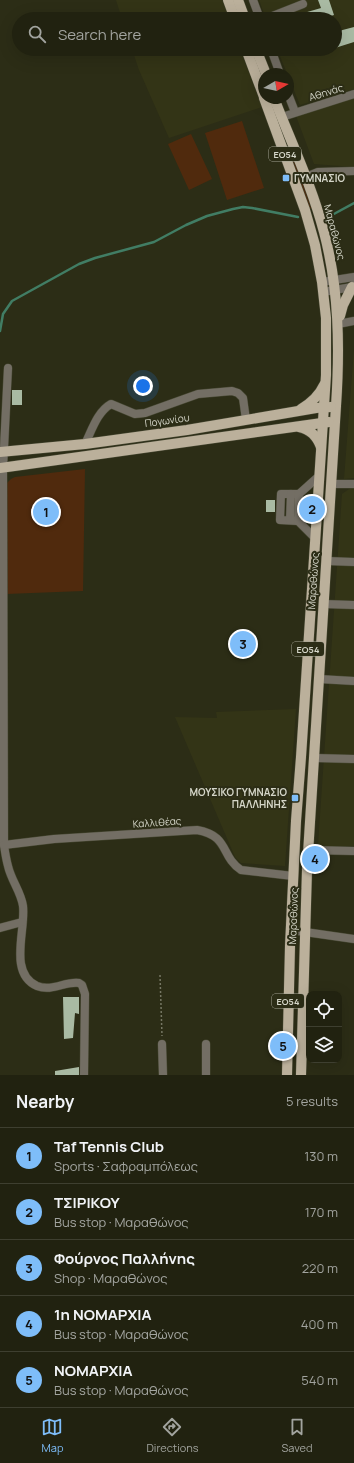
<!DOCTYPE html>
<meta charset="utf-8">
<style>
:root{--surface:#212210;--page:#2d2f1e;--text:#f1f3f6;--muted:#a2a49f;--line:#3e3f30;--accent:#7ebdf9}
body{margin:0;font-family:Manrope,sans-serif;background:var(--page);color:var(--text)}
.controls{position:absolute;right:12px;bottom:12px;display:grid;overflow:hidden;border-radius:8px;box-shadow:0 4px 16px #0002}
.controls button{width:36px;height:36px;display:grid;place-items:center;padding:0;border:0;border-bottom:1px solid var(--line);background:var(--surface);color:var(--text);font:20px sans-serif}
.compass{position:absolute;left:258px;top:68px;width:36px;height:36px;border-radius:50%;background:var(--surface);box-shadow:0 4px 16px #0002;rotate:81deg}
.you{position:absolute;left:143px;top:386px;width:14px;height:14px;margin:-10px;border:3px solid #fff;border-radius:50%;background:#1a73e8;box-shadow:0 0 0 6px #1a73e833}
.badge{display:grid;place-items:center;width:26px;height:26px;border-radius:50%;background:var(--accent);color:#111;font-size:13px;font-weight:700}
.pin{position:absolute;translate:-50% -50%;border:2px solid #fff;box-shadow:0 1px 4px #0006}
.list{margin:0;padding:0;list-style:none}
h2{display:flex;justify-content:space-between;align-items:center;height:52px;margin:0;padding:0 16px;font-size:17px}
h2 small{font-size:13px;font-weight:400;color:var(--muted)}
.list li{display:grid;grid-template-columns:26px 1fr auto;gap:12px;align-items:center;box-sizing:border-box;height:56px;padding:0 16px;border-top:1px solid var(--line)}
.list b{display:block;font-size:15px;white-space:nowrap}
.list p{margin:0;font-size:13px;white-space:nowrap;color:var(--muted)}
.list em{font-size:13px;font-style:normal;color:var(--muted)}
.icon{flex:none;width:22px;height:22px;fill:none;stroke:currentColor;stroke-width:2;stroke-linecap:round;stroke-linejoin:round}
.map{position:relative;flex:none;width:354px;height:1075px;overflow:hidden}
.search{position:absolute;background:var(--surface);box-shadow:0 4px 16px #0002;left:12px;right:12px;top:12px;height:44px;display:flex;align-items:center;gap:10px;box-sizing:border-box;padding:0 14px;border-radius:22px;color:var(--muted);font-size:15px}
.sheet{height:332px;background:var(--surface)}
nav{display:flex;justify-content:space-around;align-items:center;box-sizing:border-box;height:56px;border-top:1px solid var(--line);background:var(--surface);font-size:11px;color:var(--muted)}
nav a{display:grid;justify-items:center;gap:2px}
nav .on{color:var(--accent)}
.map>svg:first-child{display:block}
.built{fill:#333416}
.green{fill:#502a0d}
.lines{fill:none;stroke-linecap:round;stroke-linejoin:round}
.stream{stroke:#417d64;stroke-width:2.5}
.building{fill:#a9baa3}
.minor-casing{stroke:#474833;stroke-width:9}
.major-casing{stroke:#474833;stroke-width:11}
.path{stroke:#767764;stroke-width:1.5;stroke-dasharray:2 2;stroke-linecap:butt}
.minor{stroke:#736e64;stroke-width:8}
.major{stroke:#bbb09b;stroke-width:10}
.poi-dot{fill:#7ebdf9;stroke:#2c2d16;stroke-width:1.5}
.labels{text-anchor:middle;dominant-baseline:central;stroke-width:4;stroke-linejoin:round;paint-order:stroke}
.shield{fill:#2c2d16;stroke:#a2a393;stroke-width:1}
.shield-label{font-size:9px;font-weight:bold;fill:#d5d6c9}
.street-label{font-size:10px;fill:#d5d6c9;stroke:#2c2d16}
.poi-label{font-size:10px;font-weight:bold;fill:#d5d6c9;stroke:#2c2d16;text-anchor:start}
</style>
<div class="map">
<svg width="354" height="1075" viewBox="0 0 354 1075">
<rect width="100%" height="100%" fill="#2c2d16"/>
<g class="built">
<path d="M116 0H222L229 19H122Z"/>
<path d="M259 0H354V89L300 105 277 49H335V19H266Z"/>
<path d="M132 49H240L262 107 169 138 139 70Z"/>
<path d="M354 97V167L314 164 296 116Z"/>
<path d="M354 349V478L344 479Z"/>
<path d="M352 487H354V846H321L318 845 342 494Z"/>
<path d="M296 709 285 866 241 863 235 857 175 717 217 718 216 712Z"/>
</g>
<g class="green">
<path d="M242 121 264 188 227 200 205 133Z"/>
<path d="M191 134 212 179 189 190 168 144Z"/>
<path d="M289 149 301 178 311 208 310 209 287 150Z"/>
<path d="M85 469 83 591 6 594 7 483 11 479 15 477Z"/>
</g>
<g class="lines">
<g class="stream">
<path d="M332 215 354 203"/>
<path d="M0 331 3 314 12 301 79 264 95 258 154 242 186 225 207 216 233 209 243 207 252 208 298 217"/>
</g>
</g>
<g class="building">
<path d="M318 0H329L334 15 322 19H291L290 17 321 8Z"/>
<path d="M354 27V42L335 48V32Z"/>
<rect x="12" y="390" width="10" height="15"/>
<rect x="266" y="500" width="9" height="12"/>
<path d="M63 997H79V1014L75 1013 73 1038 64 1039Z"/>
<path d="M79 1067V1075H55V1071Z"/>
</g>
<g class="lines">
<g class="minor-casing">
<g id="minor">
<path d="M253 0 260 19"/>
<path d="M265 19 303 4"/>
<path d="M271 49 280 74"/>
<path d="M288 94 295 112"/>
<path d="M282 117 354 94"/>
<path d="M306 177 318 172 354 171"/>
<path d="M322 282 354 277"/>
<path d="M323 292 352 287 354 284"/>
<path d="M338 324 354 321"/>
<path d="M8 368 3 468 4 845C5 852 6 859 8 866 11 880 21 892 23 906 26 930 8 973 37 986 52 992 65 981 79 983L82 985 85 994 84 1075"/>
<path d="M85 444C92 430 97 412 111 404L135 414 145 413 198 394 232 391 238 393 243 398 246 420"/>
<path d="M332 484H354"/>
<path d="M299 494H281L280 520 298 521 315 538"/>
<path d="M290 520 291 494"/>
<path d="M298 521 299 494 319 476"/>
<path d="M327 561 354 562"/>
<path d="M323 604 354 605"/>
<path d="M319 679 354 681"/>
<path d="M315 758 354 759"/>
<path d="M4 845 54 839 197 830C230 836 220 856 241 870L293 876"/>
<path d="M309 850 354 851"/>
<path d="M0 928 22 922"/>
<path d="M291 930 354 939"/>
<path d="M162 1044 163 1075"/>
<path d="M206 1044V1075"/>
</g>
</g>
<g class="major-casing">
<g id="major">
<path d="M228 0 235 19"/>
<path d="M238 0 245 19"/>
<path d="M246 49 264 97"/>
<path d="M256 49 266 74"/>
<path d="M264 98 305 210 315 245 322 282 326 318V375L301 757 296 821 290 946 287 1075"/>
<path d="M274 98C291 142 312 186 324 232 339 289 340 347 336 406L307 870 301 1075"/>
<path d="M340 316 343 305 352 287"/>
<path d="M301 409C311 403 319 396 324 385"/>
<path d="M299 427C310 429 317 436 321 447"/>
<path d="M0 452 85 444 187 430 316 408 331 407"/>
<path d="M0 468 329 422"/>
</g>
</g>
<path class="path" d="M160 975 162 1036"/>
<use href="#minor" class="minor"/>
<use href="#major" class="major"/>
</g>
<g class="poi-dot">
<rect x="282" y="174" width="8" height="8" rx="2"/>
<rect x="291" y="794" width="8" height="8" rx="2"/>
</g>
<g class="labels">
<g class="shield">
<rect x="269" y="147" width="32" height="14" rx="3"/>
<rect x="292" y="642" width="32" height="14" rx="3"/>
<rect x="272" y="994" width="32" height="14" rx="3"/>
</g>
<g class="shield-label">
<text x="285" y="154">ΕΟ54</text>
<text x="308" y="649">ΕΟ54</text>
<text x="288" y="1001">ΕΟ54</text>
</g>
<g class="street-label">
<text transform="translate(326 92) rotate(-17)">Αθηνάς</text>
<text transform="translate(335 232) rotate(75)">Μαραθώνος</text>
<text transform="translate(167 420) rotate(-8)">Πογωνίου</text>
<text transform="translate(313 581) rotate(-86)">Μαραθώνος</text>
<text transform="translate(157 822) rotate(-4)">Καλλιθέας</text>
<text transform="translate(293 916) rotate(-88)">Μαραθώνος</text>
</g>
<g class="poi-label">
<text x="294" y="178">ΓΥΜΝΑΣΙΟ</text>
<text x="287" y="792" text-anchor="end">ΜΟΥΣΙΚΟ ΓΥΜΝΑΣΙΟ<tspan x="287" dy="12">ΠΑΛΛΗΝΗΣ</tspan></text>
</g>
</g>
</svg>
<div class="controls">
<button><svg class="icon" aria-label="locate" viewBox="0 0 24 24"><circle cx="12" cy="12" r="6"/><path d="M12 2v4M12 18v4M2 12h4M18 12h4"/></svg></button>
<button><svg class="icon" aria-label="layers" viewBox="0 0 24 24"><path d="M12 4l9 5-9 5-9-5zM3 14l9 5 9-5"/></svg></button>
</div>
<svg class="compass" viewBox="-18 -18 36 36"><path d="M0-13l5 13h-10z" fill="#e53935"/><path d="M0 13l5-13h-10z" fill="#a2a49f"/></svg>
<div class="you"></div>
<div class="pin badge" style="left:46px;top:512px">1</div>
<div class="pin badge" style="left:312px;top:509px">2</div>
<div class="pin badge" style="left:243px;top:644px">3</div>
<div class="pin badge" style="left:315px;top:859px">4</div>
<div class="pin badge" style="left:283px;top:1046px">5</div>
<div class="search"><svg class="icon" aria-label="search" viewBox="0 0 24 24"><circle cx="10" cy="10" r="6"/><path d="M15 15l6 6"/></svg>Search here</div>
</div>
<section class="sheet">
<h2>Nearby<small>5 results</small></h2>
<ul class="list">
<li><span class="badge">1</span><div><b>Taf Tennis Club</b><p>Sports · Σαφραμπόλεως</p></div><em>130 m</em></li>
<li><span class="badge">2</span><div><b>ΤΣΙΡΙΚΟΥ</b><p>Bus stop · Μαραθώνος</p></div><em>170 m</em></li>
<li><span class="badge">3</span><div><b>Φούρνος Παλλήνης</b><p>Shop · Μαραθώνος</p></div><em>220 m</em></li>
<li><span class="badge">4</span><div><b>1η ΝΟΜΑΡΧΙΑ</b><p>Bus stop · Μαραθώνος</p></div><em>400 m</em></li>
<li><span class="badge">5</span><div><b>ΝΟΜΑΡΧΙΑ</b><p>Bus stop · Μαραθώνος</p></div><em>540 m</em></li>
</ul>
</section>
<nav>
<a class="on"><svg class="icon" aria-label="map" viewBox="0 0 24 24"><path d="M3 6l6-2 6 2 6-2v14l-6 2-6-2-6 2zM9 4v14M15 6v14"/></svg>Map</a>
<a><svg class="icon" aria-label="directions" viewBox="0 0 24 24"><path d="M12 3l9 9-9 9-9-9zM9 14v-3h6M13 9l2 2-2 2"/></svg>Directions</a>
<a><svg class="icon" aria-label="saved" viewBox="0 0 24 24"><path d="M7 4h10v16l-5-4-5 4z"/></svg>Saved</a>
</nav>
